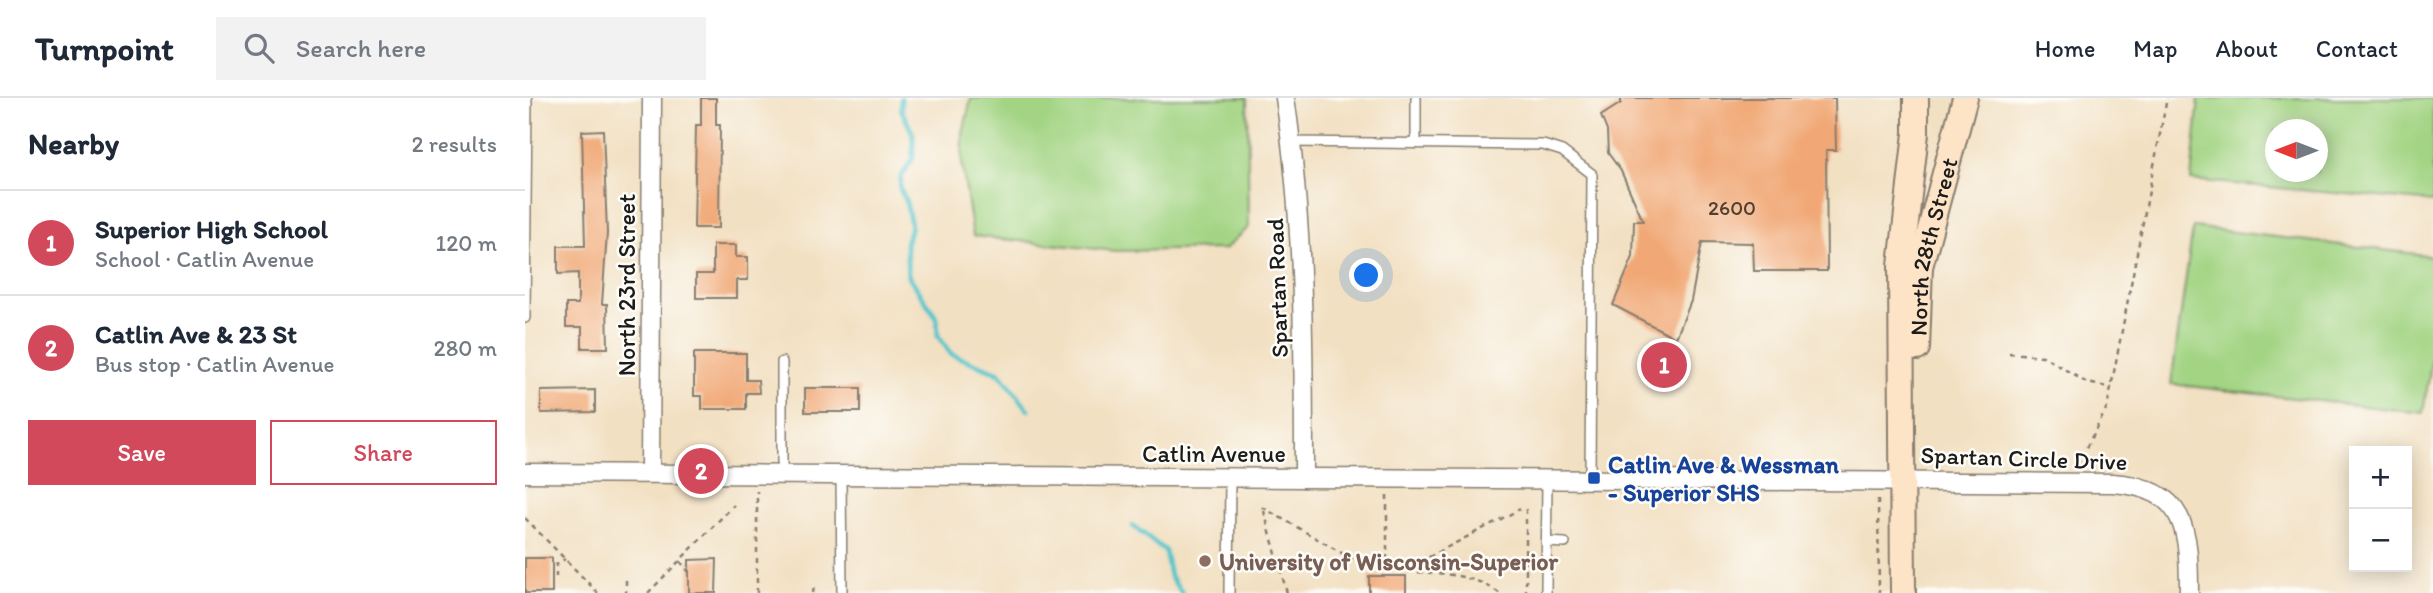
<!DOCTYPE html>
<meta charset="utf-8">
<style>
:root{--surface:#fff;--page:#f2f2f3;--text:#1f2937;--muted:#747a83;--line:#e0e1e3;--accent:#d1495b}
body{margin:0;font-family:Itim,sans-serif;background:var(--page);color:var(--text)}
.controls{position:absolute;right:21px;bottom:21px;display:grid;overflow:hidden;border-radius:0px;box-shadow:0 4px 18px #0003}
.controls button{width:63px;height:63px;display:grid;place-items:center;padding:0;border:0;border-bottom:2px solid var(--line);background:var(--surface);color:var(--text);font:35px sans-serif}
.compass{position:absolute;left:1740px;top:21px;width:63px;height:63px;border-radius:50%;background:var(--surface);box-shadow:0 4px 18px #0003;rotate:270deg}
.you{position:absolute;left:842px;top:178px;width:24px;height:24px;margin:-18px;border:5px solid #fff;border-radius:50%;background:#1a73e8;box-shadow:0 0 0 10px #1a73e833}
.badge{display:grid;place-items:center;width:46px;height:46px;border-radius:50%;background:var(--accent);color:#fff;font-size:23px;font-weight:700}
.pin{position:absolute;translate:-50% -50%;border:4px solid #fff;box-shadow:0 2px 7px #0006}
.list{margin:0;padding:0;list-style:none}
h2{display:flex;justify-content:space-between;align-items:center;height:91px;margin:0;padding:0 28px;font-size:30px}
h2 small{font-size:23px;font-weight:400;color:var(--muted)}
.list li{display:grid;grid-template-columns:46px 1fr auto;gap:21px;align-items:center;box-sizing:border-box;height:105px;padding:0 28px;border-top:2px solid var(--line)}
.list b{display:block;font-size:26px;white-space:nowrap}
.list p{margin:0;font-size:23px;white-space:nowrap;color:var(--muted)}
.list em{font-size:23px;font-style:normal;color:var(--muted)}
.actions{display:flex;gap:14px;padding:21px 28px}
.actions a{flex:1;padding:16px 0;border:2px solid var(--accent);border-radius:0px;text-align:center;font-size:24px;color:var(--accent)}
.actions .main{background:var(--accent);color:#fff}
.icon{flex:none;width:38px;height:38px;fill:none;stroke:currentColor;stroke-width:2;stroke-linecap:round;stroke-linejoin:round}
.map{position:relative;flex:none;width:1908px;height:495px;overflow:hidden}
header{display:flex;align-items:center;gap:42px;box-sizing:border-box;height:98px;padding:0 35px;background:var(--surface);border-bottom:2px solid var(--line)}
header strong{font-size:33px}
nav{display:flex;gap:38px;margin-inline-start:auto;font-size:24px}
.search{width:490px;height:63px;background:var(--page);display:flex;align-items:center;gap:18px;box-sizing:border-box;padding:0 24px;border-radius:0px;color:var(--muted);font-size:26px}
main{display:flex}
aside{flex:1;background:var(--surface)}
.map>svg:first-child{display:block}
.green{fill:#a3d483;stroke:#607850;stroke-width:2;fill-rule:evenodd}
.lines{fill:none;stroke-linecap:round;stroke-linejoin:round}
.stream{stroke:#57c5cb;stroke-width:5}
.building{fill:#f1a876}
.service-casing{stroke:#877e6f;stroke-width:12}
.minor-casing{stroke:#877e6f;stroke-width:21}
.secondary-casing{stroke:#877e6f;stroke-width:28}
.path{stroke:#877e6f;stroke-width:2.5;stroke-dasharray:5 5;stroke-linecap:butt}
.service{stroke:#fff;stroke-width:9}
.minor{stroke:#fff;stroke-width:18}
.secondary{stroke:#fee4c6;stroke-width:24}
.transit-dot{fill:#1a4fb4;stroke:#fdfcf7;stroke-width:2.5}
.education-dot{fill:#8d6e63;stroke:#fdfcf7;stroke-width:2.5}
.labels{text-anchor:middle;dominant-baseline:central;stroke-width:5;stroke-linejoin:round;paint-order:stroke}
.number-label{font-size:21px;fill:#513f32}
.street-label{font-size:24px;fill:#1c1c1c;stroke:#fdfcf7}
.transit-label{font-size:24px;font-weight:bold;fill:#164399;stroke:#fdfcf7;text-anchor:start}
.education-label{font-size:24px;font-weight:bold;fill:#785e54;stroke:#fdfcf7;text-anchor:start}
</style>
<header>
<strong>Turnpoint</strong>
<div class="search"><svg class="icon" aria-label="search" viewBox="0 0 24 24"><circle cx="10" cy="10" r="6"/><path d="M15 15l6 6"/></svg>Search here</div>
<nav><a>Home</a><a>Map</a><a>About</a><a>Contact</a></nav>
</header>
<main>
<aside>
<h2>Nearby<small>2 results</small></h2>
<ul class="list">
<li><span class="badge">1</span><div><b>Superior High School</b><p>School · Catlin Avenue</p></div><em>120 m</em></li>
<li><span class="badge">2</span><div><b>Catlin Ave &amp; 23 St</b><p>Bus stop · Catlin Avenue</p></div><em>280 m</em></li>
</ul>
<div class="actions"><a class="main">Save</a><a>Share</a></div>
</aside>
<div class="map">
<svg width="1908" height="495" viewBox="0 0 1908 495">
<rect width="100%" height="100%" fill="#fdfcf7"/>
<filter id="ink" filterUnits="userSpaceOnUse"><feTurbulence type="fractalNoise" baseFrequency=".0143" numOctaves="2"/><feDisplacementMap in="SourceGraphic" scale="14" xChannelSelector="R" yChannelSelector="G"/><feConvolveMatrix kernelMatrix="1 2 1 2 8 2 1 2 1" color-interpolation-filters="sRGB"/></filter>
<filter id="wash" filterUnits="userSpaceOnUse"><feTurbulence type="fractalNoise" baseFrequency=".00686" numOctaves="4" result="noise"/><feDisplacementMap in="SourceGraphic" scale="28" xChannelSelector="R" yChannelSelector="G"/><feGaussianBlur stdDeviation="1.57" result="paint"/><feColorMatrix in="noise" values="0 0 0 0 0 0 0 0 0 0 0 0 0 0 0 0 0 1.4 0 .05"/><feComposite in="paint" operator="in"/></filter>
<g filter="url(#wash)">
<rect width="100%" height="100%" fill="#f2e0c2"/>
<g class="green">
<path d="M446 0H722L724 129 700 151 591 153 448 138 437 67 438 36Z"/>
<path d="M1674 0H1908V104L1666 82ZM1750 32H1792V74H1750Z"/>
<path d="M1668 129 1908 158V254L1898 315 1646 286Z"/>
</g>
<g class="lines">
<g class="stream">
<path d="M376 0V11L388 36V60L376 79 375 91 381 103 386 128 381 146 383 177 412 220 413 238 426 256 475 275 504 312"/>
<path d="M608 428 640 453 645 478 657 495"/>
</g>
</g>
<g id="blocks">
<g class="building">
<path d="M176 0H191V27H195L194 130H169L171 27H176Z"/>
<path d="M1096 0H1310L1311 52H1301L1302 173H1229L1228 145 1177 144 1166 203 1151 240 1088 207 1108 159 1109 123H1118L1096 73 1083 55 1082 33 1076 18 1096 5Z"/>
<path d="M78 32 82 135 77 206H82L83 250H57V229H41V206H53V175L33 176V148H60L57 33Z"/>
<path d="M188 147H211V159H223V182H212V200H171V176H188Z"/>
<path d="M169 255H221V282H233L234 295H221V311H177V298H169Z"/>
<rect x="280" y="290" width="55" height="24"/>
<path d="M70 292V314L16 315V293Z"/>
<rect x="0" y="460" width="27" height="35"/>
<path d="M192 461 191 495H164V462Z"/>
<rect x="844" y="478" width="37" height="17"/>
</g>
</g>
</g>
<g filter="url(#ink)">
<use href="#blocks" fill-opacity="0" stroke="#877e6f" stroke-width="2"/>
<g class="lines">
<g class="service-casing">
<g id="service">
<path d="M766 44 1018 47 1037 53 1067 76 1065 380"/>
<path d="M891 45V0"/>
<path d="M0 220 2 0"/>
<path d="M257 264V376"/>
<path d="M316 377 317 495"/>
<path d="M1021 444 1040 445"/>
<path d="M704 495 705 379"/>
<path d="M1021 495 1022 380"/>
</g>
</g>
<g class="minor-casing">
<g id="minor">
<path d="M760 0C779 127 779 252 779 380"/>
<path d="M0 375 1588 385C1662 390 1664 433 1664 495"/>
<path d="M125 375 127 0"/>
</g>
</g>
<g class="secondary-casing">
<g id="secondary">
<path id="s1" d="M1392 250 1395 169 1440 0"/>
<path d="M1378 495 1376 168 1391 35V0"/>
</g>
</g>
<g class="path">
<path d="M1484 255 1518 258 1562 285 1587 290"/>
<path d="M1552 367 1582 310 1642 0"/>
<path d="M862 397V478"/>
<path d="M1353 402 1354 495"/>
<path d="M737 409 827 461 862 473"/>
<path d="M1001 411V495"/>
<path d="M739 413 762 495"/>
<path d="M0 420 73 495"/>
<path d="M155 463 164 474"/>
<path d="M31 479V467L40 461"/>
<path d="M101 482V495"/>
<path d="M123 495 209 407"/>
<path d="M232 495V393"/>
<path d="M288 495 289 488"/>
<path d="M974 495C945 472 897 475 862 473L902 460 995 411"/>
</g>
<use href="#service" class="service"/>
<use href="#minor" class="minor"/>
<use href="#secondary" class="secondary"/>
</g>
</g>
<rect class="transit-dot" x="1062" y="373" width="14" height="14" rx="3.5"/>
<circle class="education-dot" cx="680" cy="463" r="7"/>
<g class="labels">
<g class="number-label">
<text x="1207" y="109">2600</text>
</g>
<g class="street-label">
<text stroke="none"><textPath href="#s1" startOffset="103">North 28th Street</textPath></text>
<text transform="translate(101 187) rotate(-90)">North 23rd Street</text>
<text transform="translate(752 190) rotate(-92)">Spartan Road</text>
<text x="689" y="355">Catlin Avenue</text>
<text transform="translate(1499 360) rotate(2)">Spartan Circle Drive</text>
</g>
<g class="transit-label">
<text x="1083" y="366">Catlin Ave &amp; Wessman<tspan x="1083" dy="28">- Superior SHS</tspan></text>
</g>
<g class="education-label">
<text x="694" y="463">University of Wisconsin-Superior</text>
</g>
</g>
</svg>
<div class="controls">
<button>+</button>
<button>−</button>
</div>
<svg class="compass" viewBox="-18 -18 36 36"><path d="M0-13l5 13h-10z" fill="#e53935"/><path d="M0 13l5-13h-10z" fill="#747a83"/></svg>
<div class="you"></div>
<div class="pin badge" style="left:1139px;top:267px">1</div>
<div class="pin badge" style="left:176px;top:373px">2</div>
</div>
</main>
